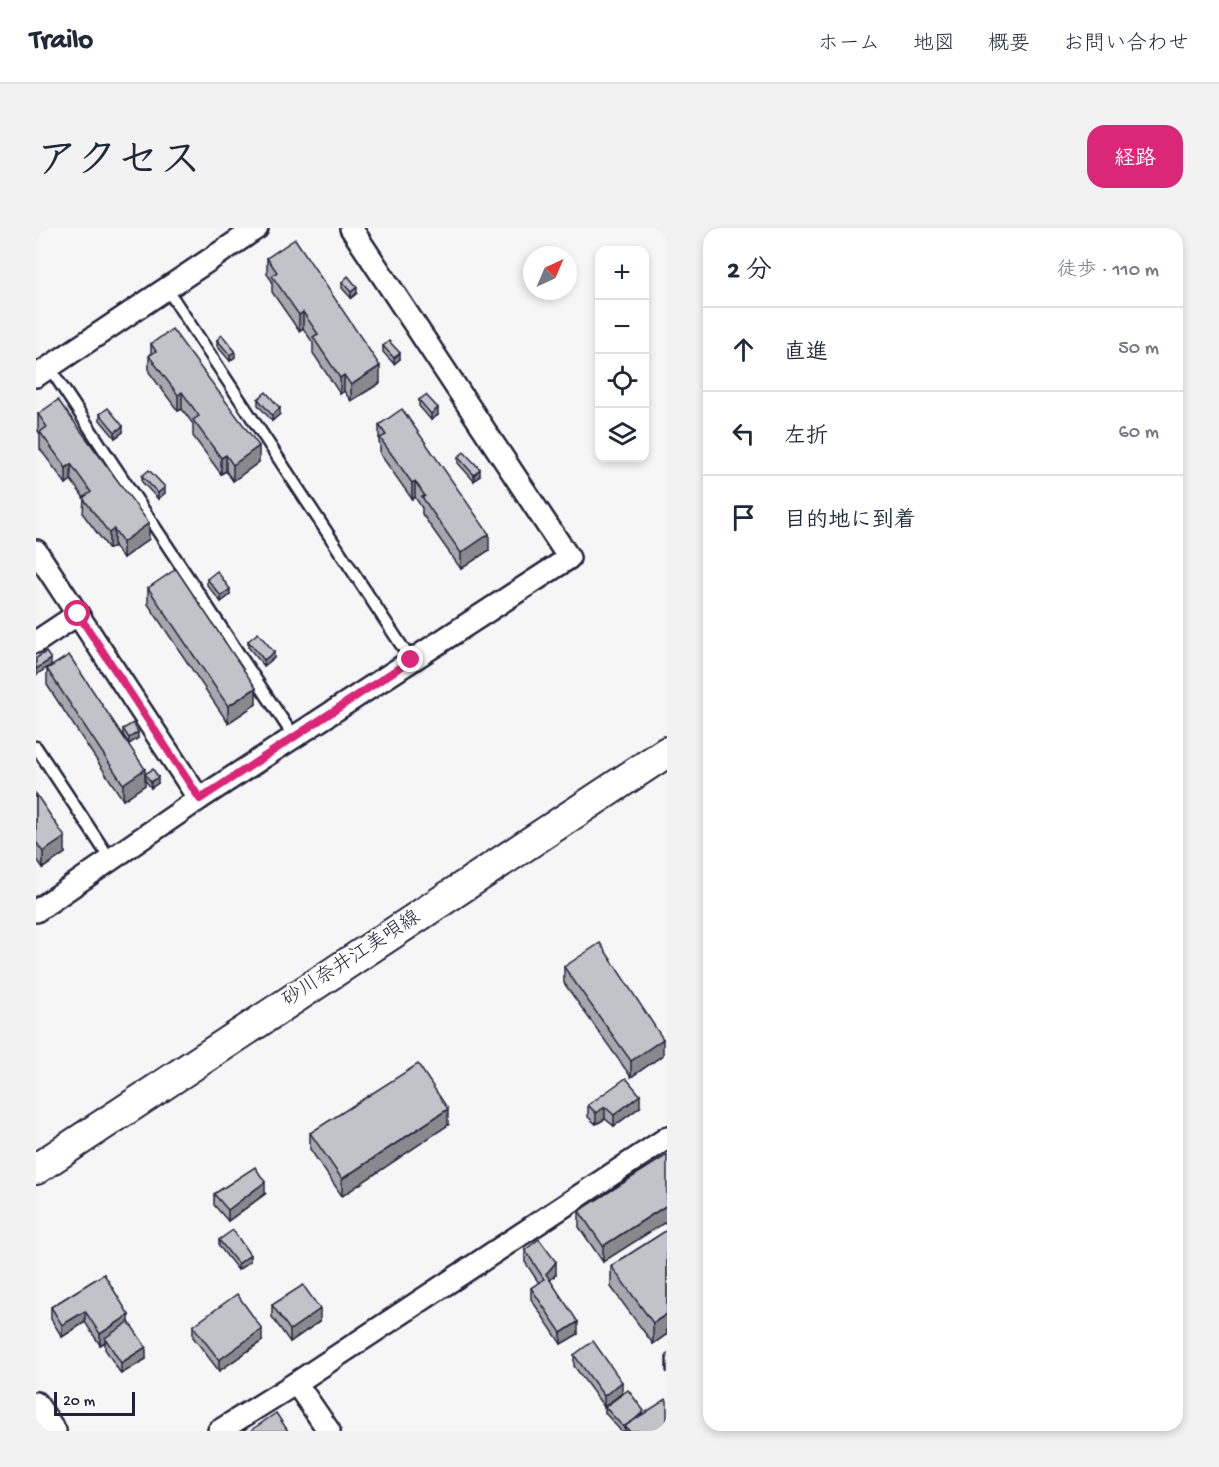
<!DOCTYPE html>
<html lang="ja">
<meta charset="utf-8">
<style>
:root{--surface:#fff;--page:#f2f2f3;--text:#1f2937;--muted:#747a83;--line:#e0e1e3;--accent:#db2777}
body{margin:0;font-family:"Gochi Hand","Klee One",sans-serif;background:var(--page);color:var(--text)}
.controls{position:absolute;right:18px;top:18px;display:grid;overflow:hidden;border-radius:12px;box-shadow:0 3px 9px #0003}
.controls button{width:54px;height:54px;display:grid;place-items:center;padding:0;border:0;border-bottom:2px solid var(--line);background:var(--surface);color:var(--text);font:30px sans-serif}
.compass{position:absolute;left:487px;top:18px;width:54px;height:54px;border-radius:50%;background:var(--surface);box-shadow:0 3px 9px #0003;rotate:44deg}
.scale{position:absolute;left:18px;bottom:15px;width:81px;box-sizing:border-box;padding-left:6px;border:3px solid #22223b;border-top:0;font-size:16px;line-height:21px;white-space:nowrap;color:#22223b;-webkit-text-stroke:4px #fff;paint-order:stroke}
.stop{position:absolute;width:18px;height:18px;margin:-14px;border:4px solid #db2777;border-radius:50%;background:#fff}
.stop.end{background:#db2777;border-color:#fff;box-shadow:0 2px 6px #0008}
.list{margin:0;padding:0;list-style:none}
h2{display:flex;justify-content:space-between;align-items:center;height:78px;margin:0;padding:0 24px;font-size:26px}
h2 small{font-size:20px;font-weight:400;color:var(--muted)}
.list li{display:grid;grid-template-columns:39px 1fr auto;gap:18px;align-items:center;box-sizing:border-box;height:84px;padding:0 24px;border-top:2px solid var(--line)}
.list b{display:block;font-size:22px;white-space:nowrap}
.list em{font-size:20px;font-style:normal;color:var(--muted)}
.icon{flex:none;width:33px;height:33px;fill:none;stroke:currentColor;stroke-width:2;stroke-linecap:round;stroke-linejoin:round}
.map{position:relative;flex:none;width:631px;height:1203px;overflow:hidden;border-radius:18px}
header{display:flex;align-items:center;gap:36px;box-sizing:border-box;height:84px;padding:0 30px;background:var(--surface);border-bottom:2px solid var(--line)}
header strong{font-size:28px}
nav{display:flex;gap:33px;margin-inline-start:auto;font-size:21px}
.intro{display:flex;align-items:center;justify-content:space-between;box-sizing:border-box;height:144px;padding:0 36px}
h1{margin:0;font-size:42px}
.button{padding:15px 27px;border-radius:18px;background:var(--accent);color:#fff;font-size:21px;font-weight:700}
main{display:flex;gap:36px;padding:0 36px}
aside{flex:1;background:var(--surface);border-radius:18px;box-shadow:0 3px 9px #0003}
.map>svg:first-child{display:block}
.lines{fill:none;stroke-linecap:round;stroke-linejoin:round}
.service-casing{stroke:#22223b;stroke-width:15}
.minor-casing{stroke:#22223b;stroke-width:26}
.secondary-casing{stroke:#22223b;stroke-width:34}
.service{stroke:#fff;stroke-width:10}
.minor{stroke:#fff;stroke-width:21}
.secondary{stroke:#fff;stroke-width:30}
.wall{fill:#a7a7ad;stroke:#22223b;stroke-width:1.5}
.shaded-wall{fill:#88888d;stroke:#22223b;stroke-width:1.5}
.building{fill:#c2c2c9;stroke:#22223b;stroke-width:1.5}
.route{stroke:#db2777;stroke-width:8}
.labels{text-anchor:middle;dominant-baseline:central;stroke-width:4.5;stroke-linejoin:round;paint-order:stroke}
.street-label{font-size:20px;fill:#22223b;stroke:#fff}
</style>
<header>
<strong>Trailo</strong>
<nav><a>ホーム</a><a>地図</a><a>概要</a><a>お問い合わせ</a></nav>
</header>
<div class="intro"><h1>アクセス</h1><a class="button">経路</a></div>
<main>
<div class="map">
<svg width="631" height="1203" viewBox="0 0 631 1203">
<rect width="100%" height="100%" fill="#f6f6f7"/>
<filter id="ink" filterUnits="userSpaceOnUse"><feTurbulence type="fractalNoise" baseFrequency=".0167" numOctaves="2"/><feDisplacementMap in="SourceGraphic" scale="12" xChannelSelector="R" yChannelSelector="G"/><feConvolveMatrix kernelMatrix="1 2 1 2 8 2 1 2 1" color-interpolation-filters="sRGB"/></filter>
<g filter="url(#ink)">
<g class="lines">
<g class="service-casing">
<g id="service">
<path d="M131 61 375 432"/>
<path d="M13 139 258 509"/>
<path d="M0 519 74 631"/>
</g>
</g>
<g class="minor-casing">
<g id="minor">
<path d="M0 148 221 0"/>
<path d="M0 323 163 571"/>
<path d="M0 414 42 386"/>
<path d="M0 683 163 571 533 330 315 0"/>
<path d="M260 1155 293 1203"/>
<path d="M0 1175 19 1203"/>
<path d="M183 1203 260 1155 631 910"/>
</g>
</g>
<g class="secondary-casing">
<path id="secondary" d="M0 941 631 524"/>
</g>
<use href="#service" class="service"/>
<use href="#minor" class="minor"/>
<use href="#secondary" class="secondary"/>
</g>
<g class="wall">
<path d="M231 30 344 155 315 173 308 163 304 166 277 125V115L267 100 263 103 236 64V53L231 46Z"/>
<path d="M306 54 321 65 315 70 306 60Z"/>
<path d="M181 112 199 129 194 133 181 118Z"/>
<path d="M115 116 223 234 197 253 190 243 185 246 157 208V196L146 181 142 183 113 144V128L115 126Z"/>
<path d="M347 118 364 131 358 136 347 124Z"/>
<path d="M222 171 244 186 236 193 222 177Z"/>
<path d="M383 172 402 187 395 192 383 178Z"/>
<path d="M2 186 113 311 87 330 78 318 73 321 47 286 48 270 35 252 30 256 4 221V206L2 203Z"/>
<path d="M64 186 87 204 79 210 64 192Z"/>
<path d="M343 197 453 322 425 341 386 286V280L379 269 376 271 344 226V216L343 214Z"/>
<path d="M422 229 444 247 438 253 422 235Z"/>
<path d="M106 248 129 265 122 271 106 254Z"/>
<path d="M171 351 194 367 185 374 171 357Z"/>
<path d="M112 360 220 476 192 495 112 376Z"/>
<path d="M212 413 238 430 228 438 212 419Z"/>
<path d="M11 441 109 557 87 572 11 457Z"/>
<path d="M87 501 102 510 93 516 87 507Z"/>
<path d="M109 546 122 555 115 560 109 552Z"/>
<path d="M0 566 29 625 7 640 0 630Z"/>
<path d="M528 739 627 827 595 849 528 755Z"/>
<path d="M552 877 604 879 578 898 569 891 560 896 552 889Z"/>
<path d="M412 897 306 968 274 921V905Z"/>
<path d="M631 927 567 1034 543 999V983Z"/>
<path d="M178 966H229L192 993 178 977Z"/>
<path d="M631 1002V1106L617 1116 575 1059V1038Z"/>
<path d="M183 1012 214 1033 202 1042 183 1018Z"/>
<path d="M489 1022 520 1046 514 1052 542 1106 525 1116 495 1071V1060L503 1055 489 1034Z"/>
<path d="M68 1046 93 1094 110 1131 85 1146 69 1121V1114L64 1117 49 1094 26 1109 15 1091V1079Z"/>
<path d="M236 1077 284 1093 254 1114 236 1089Z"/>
<path d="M157 1098 226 1113 183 1143 157 1109Z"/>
<path d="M631 1126V1145L630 1143V1127Z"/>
<path d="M538 1127 586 1165 568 1179 538 1138Z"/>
<path d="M569 1179 608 1186 631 1203H585L569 1185Z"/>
</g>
<g class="shaded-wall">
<path d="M321 59V65L315 70V64Z"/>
<path d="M267 84V100L263 103V87Z"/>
<path d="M199 123V129L194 133V127Z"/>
<path d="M364 125V131L358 136V130Z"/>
<path d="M344 138V155L315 173V157Z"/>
<path d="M308 147V163L304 166V150Z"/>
<path d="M146 164V181L142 183V167Z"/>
<path d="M244 180V186L236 193V187Z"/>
<path d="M402 180V187L395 192V186Z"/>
<path d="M87 198V204L79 210V204Z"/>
<path d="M223 218V234L197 253V237Z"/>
<path d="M190 227V243L185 246V230Z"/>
<path d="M35 236V252L30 256V240Z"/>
<path d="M444 241V247L438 253V247Z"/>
<path d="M379 253V269L376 271V255Z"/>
<path d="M129 259V265L122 271V265Z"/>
<path d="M113 295V311L87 330V314Z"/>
<path d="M78 301V318L73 321V305Z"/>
<path d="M453 306V322L425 341V325Z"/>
<path d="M194 361V367L185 374V368Z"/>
<path d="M238 424V430L228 438V432Z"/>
<path d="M15 431V437L0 447V441Z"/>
<path d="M220 460V476L192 495V478Z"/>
<path d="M102 504V510L93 516V510Z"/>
<path d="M109 541V557L87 572V556Z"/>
<path d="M122 549V555L115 560V554Z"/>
<path d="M29 609V625L7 640V624Z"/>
<path d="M627 811V827L595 849V833Z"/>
<path d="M604 867V879L578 898V887Z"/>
<path d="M569 879V891L560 896V885Z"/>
<path d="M412 881V897L306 968V951Z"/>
<path d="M229 954V966L192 993V982Z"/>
<path d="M631 977V993L567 1034V1018Z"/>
<path d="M214 1027V1033L202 1042V1036Z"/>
<path d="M520 1034V1046L510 1057V1046Z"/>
<path d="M284 1081V1093L254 1114V1102Z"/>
<path d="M49 1083V1094L26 1109V1097Z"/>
<path d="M631 1086V1106L617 1116V1095Z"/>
<path d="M93 1087V1099L69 1110V1114L64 1117V1106Z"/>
<path d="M542 1094V1106L525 1116V1105Z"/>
<path d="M226 1101V1113L183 1143V1132Z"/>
<path d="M110 1119V1131L85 1146V1135Z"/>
<path d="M586 1154V1165L568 1179V1168Z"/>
</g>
<g class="building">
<path d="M259 11 344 138 315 157 308 147 304 150 277 109 282 106 267 84 263 87 236 48 241 44 231 30Z"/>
<path d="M312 48 321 59 315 64 306 54Z"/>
<path d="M136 101 223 218 197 237 190 227 185 230 157 192 163 188 146 164 142 167 113 128 120 123 115 116Z"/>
<path d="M186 107 199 123 194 127 181 112Z"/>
<path d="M353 113 364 125 358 130 347 118Z"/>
<path d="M230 164 244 180 236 187 222 171Z"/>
<path d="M390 167 402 180 395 186 383 172Z"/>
<path d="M22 172 113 295 87 314 78 301 73 305 47 270 55 264 35 236 30 240 4 204 11 199 2 186Z"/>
<path d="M72 180 87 198 79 204 64 186Z"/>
<path d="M366 181 453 306 425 325 386 269 389 268 379 253 376 255 344 210 350 207 343 197Z"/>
<path d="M428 224 444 241 438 247 422 229Z"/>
<path d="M113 242 129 259 122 265 106 248Z"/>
<path d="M140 341 220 460 192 478 112 360Z"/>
<path d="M181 343 194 361 185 368 171 351Z"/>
<path d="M222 405 238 424 228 432 212 413Z"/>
<path d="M10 424 15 431 0 441V430Z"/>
<path d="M33 427 109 541 87 556 11 441Z"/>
<path d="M97 495 102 504 93 510 87 501Z"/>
<path d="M117 541 122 549 115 554 109 546Z"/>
<path d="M0 566 29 609 7 624 0 614Z"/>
<path d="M564 715 627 811 595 833 528 739Z"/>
<path d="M382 836 412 881 306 951 274 905Z"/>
<path d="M590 850 604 867 578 887 569 879 560 885 552 877Z"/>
<path d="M631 927V977L567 1018 543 983Z"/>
<path d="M219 939 229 954 192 982 178 966Z"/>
<path d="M197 1002 214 1027 202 1036 183 1012Z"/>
<path d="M631 1002V1086L617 1095 575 1038Z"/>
<path d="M503 1011 520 1034 510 1046 542 1094 525 1105 495 1060 508 1051 489 1022Z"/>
<path d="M68 1046 93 1087 64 1106 49 1083 26 1097 15 1079Z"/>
<path d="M267 1057 284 1081 254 1102 236 1077Z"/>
<path d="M201 1066 226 1101 183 1132 157 1098Z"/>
<path d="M93 1094 110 1119 85 1135 69 1110Z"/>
<path d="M557 1113 586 1154 568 1168 538 1127Z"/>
<path d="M592 1162 608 1183 597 1193 589 1198V1201L569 1179Z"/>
<path d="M630 1171 631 1173V1203H593L589 1198Z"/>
<path d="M240 1185 252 1203H214Z"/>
</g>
</g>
<g class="lines" filter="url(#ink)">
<path class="route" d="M42 386 164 571 375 432"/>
</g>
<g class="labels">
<g class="street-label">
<text transform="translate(316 732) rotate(-33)">砂川奈井江美唄線</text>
</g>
</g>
</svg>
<div class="controls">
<button>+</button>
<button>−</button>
<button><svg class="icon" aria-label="locate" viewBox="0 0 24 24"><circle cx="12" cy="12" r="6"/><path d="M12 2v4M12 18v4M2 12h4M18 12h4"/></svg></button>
<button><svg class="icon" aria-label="layers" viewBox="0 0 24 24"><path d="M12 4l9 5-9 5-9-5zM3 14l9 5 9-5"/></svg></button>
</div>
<svg class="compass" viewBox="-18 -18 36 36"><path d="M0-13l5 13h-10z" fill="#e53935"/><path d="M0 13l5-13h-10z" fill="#747a83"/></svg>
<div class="scale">20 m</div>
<div class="stop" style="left:42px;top:386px"></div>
<div class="stop end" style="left:375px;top:432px"></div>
</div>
<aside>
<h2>2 分<small>徒歩 · 110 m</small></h2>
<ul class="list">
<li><svg class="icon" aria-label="ahead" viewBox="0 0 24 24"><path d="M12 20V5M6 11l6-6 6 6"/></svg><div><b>直進</b></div><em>50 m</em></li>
<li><svg class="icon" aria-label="left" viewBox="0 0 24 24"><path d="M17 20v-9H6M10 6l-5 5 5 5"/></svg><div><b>左折</b></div><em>60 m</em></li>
<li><svg class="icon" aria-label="arrive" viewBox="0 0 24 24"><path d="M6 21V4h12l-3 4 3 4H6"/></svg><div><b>目的地に到着</b></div></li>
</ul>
</aside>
</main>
